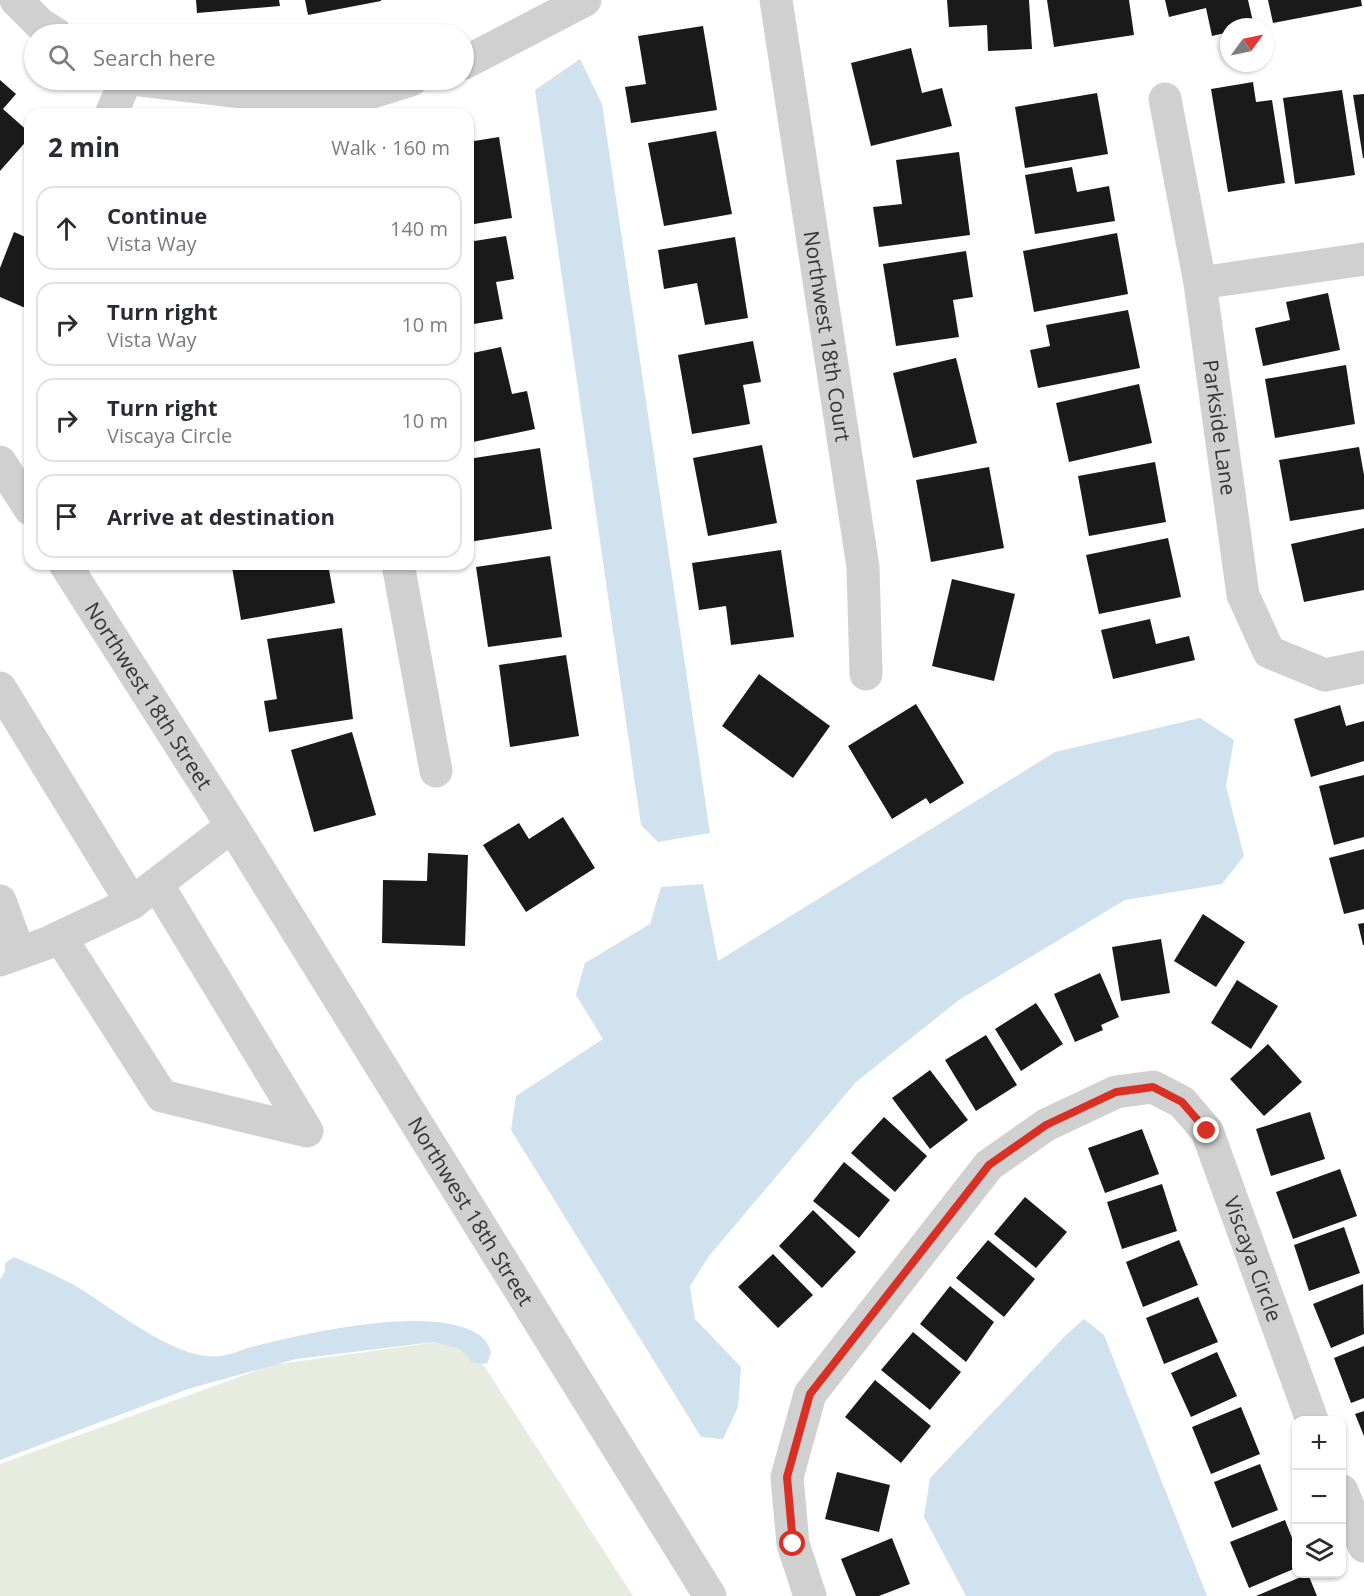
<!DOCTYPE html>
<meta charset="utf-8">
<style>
:root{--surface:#fff;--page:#f2f2f3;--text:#2b2b33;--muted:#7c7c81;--line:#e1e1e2}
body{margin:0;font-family:"Open Sans",sans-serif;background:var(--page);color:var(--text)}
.controls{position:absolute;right:18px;bottom:18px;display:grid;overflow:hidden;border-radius:12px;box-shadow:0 2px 4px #0004}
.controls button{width:54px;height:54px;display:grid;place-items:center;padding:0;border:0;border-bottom:2px solid var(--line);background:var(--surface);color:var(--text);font:30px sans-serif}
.compass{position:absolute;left:1220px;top:18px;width:54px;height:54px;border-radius:50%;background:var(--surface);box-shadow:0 2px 4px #0004;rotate:57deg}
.stop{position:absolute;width:18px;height:18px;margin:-14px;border:4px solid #d93025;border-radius:50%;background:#fff}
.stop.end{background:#d93025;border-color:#fff;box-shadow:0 2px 6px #0008}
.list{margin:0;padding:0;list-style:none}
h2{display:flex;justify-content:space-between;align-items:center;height:78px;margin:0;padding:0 24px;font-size:26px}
h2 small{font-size:20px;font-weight:400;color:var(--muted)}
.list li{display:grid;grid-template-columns:39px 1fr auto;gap:18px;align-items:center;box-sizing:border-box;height:84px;margin:0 12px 12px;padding:0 12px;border:2px solid var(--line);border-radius:18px}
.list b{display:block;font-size:22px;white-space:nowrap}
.list p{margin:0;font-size:20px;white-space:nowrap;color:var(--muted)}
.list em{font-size:20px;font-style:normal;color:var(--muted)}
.icon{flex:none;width:33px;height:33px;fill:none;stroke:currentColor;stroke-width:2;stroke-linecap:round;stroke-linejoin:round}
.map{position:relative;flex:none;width:1364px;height:1596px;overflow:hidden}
.search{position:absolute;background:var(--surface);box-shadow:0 2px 4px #0004;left:24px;top:24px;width:450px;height:66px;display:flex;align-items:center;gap:15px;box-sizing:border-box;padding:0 21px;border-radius:33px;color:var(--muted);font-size:22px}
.panel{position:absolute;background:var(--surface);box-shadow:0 2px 4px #0004;left:24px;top:108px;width:450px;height:462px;border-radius:18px}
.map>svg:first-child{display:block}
.green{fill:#e6ecdf}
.water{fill:#cfe2ee}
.building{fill:#1a1a1a}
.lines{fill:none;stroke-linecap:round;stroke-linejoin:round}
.minor{stroke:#d0d0d0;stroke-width:33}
.route{stroke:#d93025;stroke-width:8}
.labels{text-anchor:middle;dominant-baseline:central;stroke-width:6;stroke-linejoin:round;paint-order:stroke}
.street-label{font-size:21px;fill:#333;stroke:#fff}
</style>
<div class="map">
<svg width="1364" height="1596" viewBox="0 0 1364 1596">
<rect width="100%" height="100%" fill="#fff"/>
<path class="green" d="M466 1338 633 1596H0V1464L272 1365Z"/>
<g class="water">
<path d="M580 59 602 104 710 833 658 842 641 825 535 90Z"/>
<path d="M1200 718 1234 740 1226 786 1244 856 1222 884 1125 900 959 1000 856 1082 709 1256 690 1286 695 1319 741 1367 738 1407 723 1439 701 1437 511 1130 516 1096 603 1039 576 995 585 963 650 924 661 887 703 884 718 961 1055 752Z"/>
<path d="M14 1257C33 1265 53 1274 72 1284 110 1305 175 1362 221 1356 232 1355 244 1348 255 1346 306 1333 439 1302 482 1337 486 1340 489 1347 491 1352L487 1364 472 1362 460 1349 434 1342 296 1359 188 1389 0 1460V1280L5 1271V1263Z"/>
<path d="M1084 1319 1104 1335 1207 1596H966L924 1517 930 1478 1066 1335Z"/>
</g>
<g class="building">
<path d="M196 0H279L280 6 197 13Z"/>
<path d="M305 0H381V1L308 15Z"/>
<path d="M947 0H1029L1032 49 988 51 987 25 949 27Z"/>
<path d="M1047 0H1129L1134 35 1054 47Z"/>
<path d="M1165 0H1248L1254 26 1229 27V32L1212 36 1206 8 1169 17Z"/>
<path d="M1268 0H1361L1362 6 1273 23Z"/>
<path d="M703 26 717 110 631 123 625 87 646 84 638 36Z"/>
<path d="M911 48 922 93 942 88 952 126 871 146 851 63Z"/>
<path d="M0 80 16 94 3 109 30 133V137L0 171Z"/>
<path d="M1253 82 1256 102 1272 100 1285 183 1228 192 1211 89Z"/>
<path d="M1342 90 1355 175 1295 184 1283 98Z"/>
<path d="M1097 93 1108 154 1025 168 1015 107Z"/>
<path d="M1364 94V158H1363L1353 95Z"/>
<path d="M716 131 732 214 664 226 648 143Z"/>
<path d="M499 137 512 218 468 225V142Z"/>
<path d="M959 152 970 235 879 247 873 207 902 204 896 160Z"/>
<path d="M1072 167 1077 192 1109 186 1115 221 1035 234 1025 175Z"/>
<path d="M14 232 30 239V310L0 297V268Z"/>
<path d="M1117 233 1128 294 1034 312 1023 251Z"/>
<path d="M506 236 514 279 496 282 503 319 468 325V242Z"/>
<path d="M735 237 748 318 705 325 697 283 664 289 658 250Z"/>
<path d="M966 251 973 297 953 300 959 337 896 346 883 264Z"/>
<path d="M1328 293 1340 350 1263 366 1255 328 1290 320 1286 302Z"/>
<path d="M1128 310 1140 368 1038 388 1030 350 1050 346 1046 325Z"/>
<path d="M753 341 761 382 743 385 750 424 692 434 678 355Z"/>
<path d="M501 347 512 394 527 391 535 429 468 443V354Z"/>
<path d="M956 358 977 443 913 458 893 373Z"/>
<path d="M1346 365 1355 424 1275 438 1265 379Z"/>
<path d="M1139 384 1152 443 1069 462 1056 403Z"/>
<path d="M762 445 777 523 708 536 693 458Z"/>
<path d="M1359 447 1364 475V509L1290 521 1279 460Z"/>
<path d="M540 448 552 529 469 542 468 459Z"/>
<path d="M1155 462 1166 522 1089 536 1078 476Z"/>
<path d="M989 467 1004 548 931 562 916 480Z"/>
<path d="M1364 528V590L1304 602 1291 544Z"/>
<path d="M1168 538 1181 597 1099 614 1086 555Z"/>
<path d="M781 550 794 637 731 645 726 606 699 610 692 563Z"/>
<path d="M550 556 562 637 488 647 476 567Z"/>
<path d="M250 564H328L335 603 241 620 232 567Z"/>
<path d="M952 579 1015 594 994 681 932 666Z"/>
<path d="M1150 619 1156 644 1189 636 1195 660 1113 679 1101 630Z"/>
<path d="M342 628 353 719 269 732 264 701 277 699 267 639Z"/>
<path d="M566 655 579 736 510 747 499 665Z"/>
<path d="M759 674 830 726 793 778 722 726Z"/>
<path d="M916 704 964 783 930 804 926 798 892 819 848 746Z"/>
<path d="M1340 705 1346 726 1364 721V761L1311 777 1294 719Z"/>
<path d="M352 732 376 815 314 832 291 750Z"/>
<path d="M1364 775V837L1334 845 1319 786Z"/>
<path d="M563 817 595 868 526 912 483 845 519 823 529 839Z"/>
<path d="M1364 849V909L1344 914 1329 858Z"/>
<path d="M428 853 468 855 465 946 382 943 383 880 427 881Z"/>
<path d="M1203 914 1245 942 1216 987 1174 961Z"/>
<path d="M1364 923V945H1363L1358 924Z"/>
<path d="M1161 939 1170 993 1121 1001 1112 947Z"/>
<path d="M1100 973 1119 1017 1101 1025 1103 1030 1075 1042 1054 994Z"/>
<path d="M1237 980 1278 1006 1251 1049 1211 1023Z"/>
<path d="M1036 1003 1063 1044 1021 1071 995 1029Z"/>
<path d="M986 1035 1017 1085 976 1111 945 1060Z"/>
<path d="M1268 1044 1302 1082 1264 1116 1230 1079Z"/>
<path d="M930 1070 968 1120 930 1149 892 1098Z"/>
<path d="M1310 1112 1325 1159 1271 1176 1256 1129Z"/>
<path d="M884 1117 927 1156 895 1192 851 1153Z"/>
<path d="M1142 1129 1159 1174 1105 1193 1088 1148Z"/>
<path d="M844 1162 890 1200 859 1238 813 1201Z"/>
<path d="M1340 1169 1357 1216 1293 1239 1276 1192Z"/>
<path d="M1162 1184 1177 1231 1122 1249 1107 1202Z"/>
<path d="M1025 1197 1067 1232 1036 1268 994 1234Z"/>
<path d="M813 1210 856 1252 822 1288 779 1246Z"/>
<path d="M1344 1227 1360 1273 1309 1291 1294 1245Z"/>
<path d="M988 1240 1035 1279 1004 1317 956 1278Z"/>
<path d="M1179 1240 1198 1285 1143 1307 1126 1262Z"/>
<path d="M773 1254 813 1295 778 1328 738 1287Z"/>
<path d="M1363 1284 1364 1334 1331 1348 1313 1304Z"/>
<path d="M950 1286 994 1322 966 1362 920 1324Z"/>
<path d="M1198 1297 1218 1342 1164 1364 1146 1318Z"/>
<path d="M913 1332 961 1372 930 1410 881 1370Z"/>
<path d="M1364 1346V1398L1351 1403 1334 1358Z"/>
<path d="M1217 1352 1237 1396 1191 1417 1171 1373Z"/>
<path d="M875 1380 931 1426 901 1463 845 1417Z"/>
<path d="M1241 1407 1260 1454 1211 1474 1192 1427Z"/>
<path d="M1364 1411V1436L1355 1414Z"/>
<path d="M1260 1464 1278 1510 1232 1528 1214 1482Z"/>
<path d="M837 1472 890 1485 879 1532 825 1519Z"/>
<path d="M1285 1520 1296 1548V1568L1249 1588 1230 1542Z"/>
<path d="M892 1538 910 1584 879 1596H856L841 1559Z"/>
<path d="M1308 1574 1317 1596H1256Z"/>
</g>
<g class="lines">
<g class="minor">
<path d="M16 0 40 24 56 34"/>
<path id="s1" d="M776 0 863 567 866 674"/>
<path d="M464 63 585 0"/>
<path d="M140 80 337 103 411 80"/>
<path id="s2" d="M1165 99 1200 283 1243 595 1269 652 1325 675 1364 667"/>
<path d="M111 114 126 80"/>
<path d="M1200 283 1364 259"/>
<path d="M0 462 30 509"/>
<path id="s3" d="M65 564 232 826 710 1596"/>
<path d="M398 564 436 771"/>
<path d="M0 688 132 903"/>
<path d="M0 901 19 953"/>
<path d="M60 937 162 1096 307 1131 157 884"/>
<path d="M0 960 50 942 132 903 232 826"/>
<path d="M1342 1491 1364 1546"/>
<path id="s4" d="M810 1596 793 1544 787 1477 810 1394 989 1165 1046 1125 1116 1092 1153 1087 1182 1102 1207 1131 1312 1420"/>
</g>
</g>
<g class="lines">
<path class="route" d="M793 1544 787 1477 810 1394 989 1165 1046 1125 1116 1092 1153 1087 1182 1102 1207 1131"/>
</g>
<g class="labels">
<g class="street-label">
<text stroke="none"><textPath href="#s1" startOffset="340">Northwest 18th Court</textPath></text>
<text stroke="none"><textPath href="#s2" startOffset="333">Parkside Lane</textPath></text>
<text stroke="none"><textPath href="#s3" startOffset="156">Northwest 18th Street</textPath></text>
<text stroke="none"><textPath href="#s3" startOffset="764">Northwest 18th Street</textPath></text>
<text stroke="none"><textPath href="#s4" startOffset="890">Viscaya Circle</textPath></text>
</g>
</g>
</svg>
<div class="controls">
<button>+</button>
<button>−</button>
<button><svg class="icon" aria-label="layers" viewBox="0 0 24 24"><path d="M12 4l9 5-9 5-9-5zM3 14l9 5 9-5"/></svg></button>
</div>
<svg class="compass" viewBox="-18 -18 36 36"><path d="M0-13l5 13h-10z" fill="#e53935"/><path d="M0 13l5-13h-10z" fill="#7c7c81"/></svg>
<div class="stop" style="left:793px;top:1544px"></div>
<div class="stop end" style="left:1207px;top:1131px"></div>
<div class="search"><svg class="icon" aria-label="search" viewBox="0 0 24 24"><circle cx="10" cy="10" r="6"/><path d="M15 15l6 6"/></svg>Search here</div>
<section class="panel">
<h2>2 min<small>Walk · 160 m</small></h2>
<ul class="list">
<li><svg class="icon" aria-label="ahead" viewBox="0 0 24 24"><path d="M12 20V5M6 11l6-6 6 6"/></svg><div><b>Continue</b><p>Vista Way</p></div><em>140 m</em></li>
<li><svg class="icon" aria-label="right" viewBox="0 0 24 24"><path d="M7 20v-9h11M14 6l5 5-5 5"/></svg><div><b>Turn right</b><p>Vista Way</p></div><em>10 m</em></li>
<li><svg class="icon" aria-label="right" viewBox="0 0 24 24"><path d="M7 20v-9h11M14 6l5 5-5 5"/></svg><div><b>Turn right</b><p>Viscaya Circle</p></div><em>10 m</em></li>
<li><svg class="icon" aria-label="arrive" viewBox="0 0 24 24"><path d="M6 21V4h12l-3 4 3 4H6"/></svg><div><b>Arrive at destination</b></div></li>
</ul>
</section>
</div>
